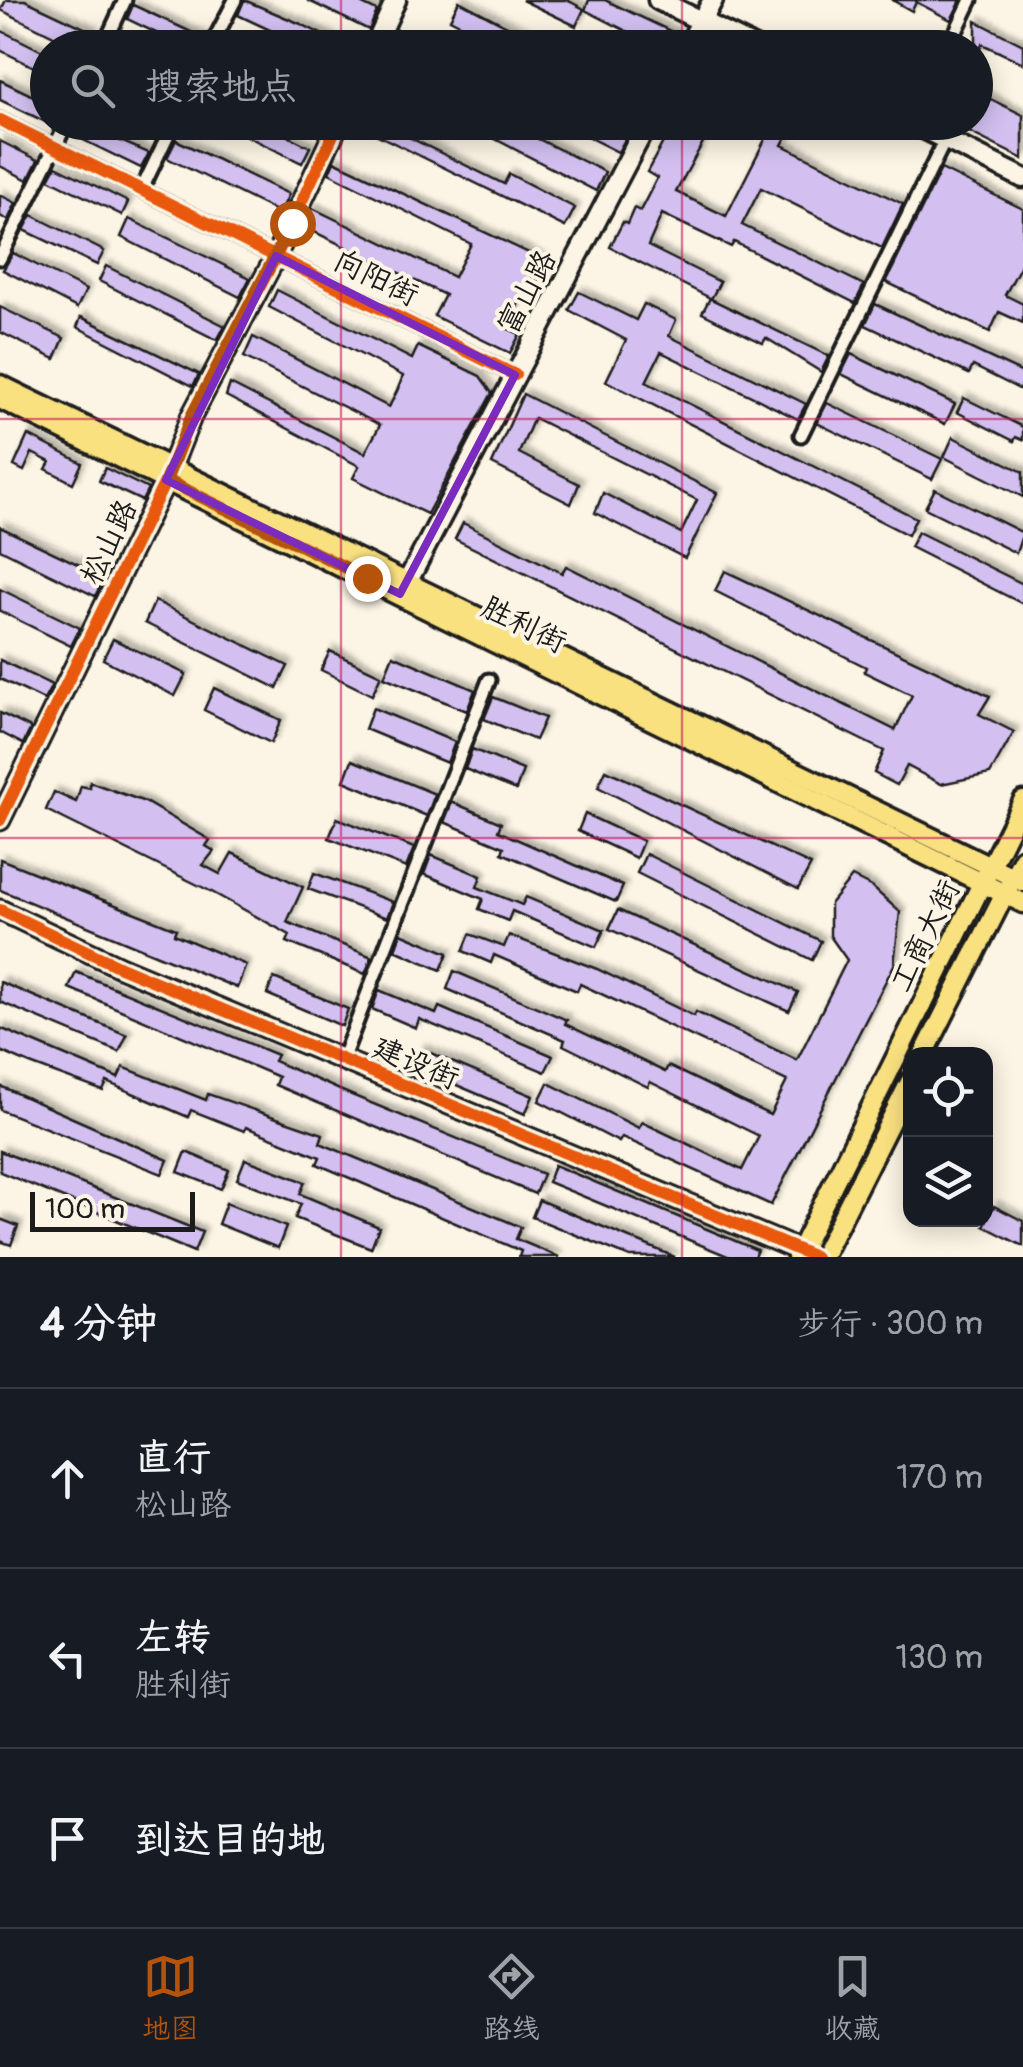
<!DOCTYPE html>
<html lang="zh">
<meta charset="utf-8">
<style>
:root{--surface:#171b24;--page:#242831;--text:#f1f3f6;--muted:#9ea1a6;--line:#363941;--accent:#b45309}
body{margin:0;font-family:Pangolin,"LXGW WenKai TC",sans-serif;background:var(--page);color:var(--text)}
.controls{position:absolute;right:30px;bottom:30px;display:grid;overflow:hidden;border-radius:20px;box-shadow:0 5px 25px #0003}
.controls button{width:90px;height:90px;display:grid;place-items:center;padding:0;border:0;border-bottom:2px solid var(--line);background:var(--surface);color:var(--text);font:50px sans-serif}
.scale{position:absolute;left:30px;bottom:25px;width:165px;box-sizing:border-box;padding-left:10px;border:5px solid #1c1c1c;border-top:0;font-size:28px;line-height:35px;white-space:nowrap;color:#1c1c1c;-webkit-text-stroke:8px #fcf5e5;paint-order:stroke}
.stop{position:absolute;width:30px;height:30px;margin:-22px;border:8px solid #b45309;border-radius:50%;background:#fff}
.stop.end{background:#b45309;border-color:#fff;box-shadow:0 2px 10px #0008}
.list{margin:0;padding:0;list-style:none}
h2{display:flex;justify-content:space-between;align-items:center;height:130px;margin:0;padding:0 40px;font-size:42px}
h2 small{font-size:32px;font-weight:400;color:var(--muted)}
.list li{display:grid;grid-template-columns:65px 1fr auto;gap:30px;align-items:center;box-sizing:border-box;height:180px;padding:0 40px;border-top:2px solid var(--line)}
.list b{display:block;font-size:38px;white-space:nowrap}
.list p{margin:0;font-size:32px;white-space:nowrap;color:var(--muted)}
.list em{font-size:32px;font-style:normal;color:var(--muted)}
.icon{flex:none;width:55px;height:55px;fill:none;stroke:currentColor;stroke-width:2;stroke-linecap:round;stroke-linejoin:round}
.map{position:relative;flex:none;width:1023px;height:1257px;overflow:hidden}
.search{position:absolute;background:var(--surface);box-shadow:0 5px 25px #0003;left:30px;right:30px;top:30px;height:110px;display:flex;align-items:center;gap:25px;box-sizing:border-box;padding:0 35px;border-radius:55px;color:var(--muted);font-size:38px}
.sheet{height:670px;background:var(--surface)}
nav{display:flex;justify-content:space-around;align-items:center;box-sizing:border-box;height:140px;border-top:2px solid var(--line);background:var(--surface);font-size:28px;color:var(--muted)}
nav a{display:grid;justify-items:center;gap:5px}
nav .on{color:var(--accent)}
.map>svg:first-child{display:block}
.building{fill:#d3c0f1;stroke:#1c1c1c;stroke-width:2.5;filter:url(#shadow)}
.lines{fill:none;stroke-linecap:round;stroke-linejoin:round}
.street-casing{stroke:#1c1c1c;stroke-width:19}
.secondary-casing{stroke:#1c1c1c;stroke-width:25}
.primary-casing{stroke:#1c1c1c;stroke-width:25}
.street{stroke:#fcf5e5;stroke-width:11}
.secondary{stroke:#fcf5e5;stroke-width:18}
.primary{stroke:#fae180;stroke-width:18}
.cycleway-casing{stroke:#fcf5e5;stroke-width:19}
.cycleway{stroke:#e8590c;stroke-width:12}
.route{stroke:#b45309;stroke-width:12}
.marked{fill:none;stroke:#7b2cbf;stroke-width:8;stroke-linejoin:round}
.grid{fill:none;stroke:#c2185b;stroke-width:2.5;stroke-opacity:0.55}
.labels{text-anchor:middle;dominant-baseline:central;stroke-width:8;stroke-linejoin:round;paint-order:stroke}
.street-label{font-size:30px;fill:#1c1c1c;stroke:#fcf5e5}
</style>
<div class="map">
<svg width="1023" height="1257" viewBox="0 0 1023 1257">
<defs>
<filter id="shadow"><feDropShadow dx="4.5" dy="-4.5" stdDeviation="2.5" flood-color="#0004"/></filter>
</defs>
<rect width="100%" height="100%" fill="#fcf5e5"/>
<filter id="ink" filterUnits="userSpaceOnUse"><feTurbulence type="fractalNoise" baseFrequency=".01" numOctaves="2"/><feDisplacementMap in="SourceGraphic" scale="20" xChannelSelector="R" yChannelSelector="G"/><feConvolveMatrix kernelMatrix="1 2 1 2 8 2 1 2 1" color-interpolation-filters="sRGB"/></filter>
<g filter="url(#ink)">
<g class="building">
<path d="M6 0H25L93 32 85 48H78L1 10Z"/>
<path d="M244 0 301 24 349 48H308L238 15Z"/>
<path d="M307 0H354L377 11 369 30Z"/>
<path d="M522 0H567L584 9 576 26Z"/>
<path d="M589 0H605L679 35 672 48H660L585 10Z"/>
<path d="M892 0H961L951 20 916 2 912 11Z"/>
<path d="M459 1 503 24 553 48H505L494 42 450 19Z"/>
<path d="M133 5 204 38 201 48H187L127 19Z"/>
<path d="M976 21 1023 45V63L982 44 976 58Z"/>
<path d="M0 30 48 54V74L0 50Z"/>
<path d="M0 80 48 103V122H56L54 126 0 100Z"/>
<path d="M976 92 1023 115V159L949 122H976Z"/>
<path d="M76 122 149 153 141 168 71 134Z"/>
<path d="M218 122H259L310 147 302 163Z"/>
<path d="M351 122H378L504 184 509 174 575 208 565 227Z"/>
<path d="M462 122H494L524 137 526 133 605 172 596 191Z"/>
<path d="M558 122H604L628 134 618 152Z"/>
<path d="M674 122H714L676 192 726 216 774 122H794L782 145 903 204 882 248 761 188 742 225 864 285 855 303 734 242 731 247 662 214 648 246 720 282 711 299 829 356 821 372 766 338 763 343 702 313 710 298 610 247 623 222 627 224 634 208 640 211 657 178 647 172Z"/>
<path d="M176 140 289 194 280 213 167 158Z"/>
<path d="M0 141 38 160 28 180 0 166Z"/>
<path d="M334 161 548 262 538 281 532 278 506 328 520 334 510 353 434 316 445 295 304 227 312 208 454 277 471 244 329 173Z"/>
<path d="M56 166 128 202 122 215 49 179Z"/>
<path d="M941 169 1023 209V261L1005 295 1023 304V323L999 312 990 332 886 282Z"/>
<path d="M0 195 16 203 8 220 0 216Z"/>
<path d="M32 215 104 251 97 265 24 230Z"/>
<path d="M129 219 250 278 240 297 121 237Z"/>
<path d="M13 253 86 290 77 308 3 270Z"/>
<path d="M106 266 225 326 217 340 99 281Z"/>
<path d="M277 290 412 359 418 346 480 376 492 393 427 514 353 478 359 466 226 396 230 384 365 453 380 425 244 357 253 337 389 407 397 391 403 376 269 307Z"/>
<path d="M579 292 636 320 644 304 676 320 669 336 806 404 798 419 661 352 646 382 916 518 908 535 606 381 626 340 569 310Z"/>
<path d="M875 304 1023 373V391L973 366 969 374 865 325Z"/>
<path d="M0 307 64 338 55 359 0 332Z"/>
<path d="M81 317 199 374 193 386 77 327Z"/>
<path d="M851 354 955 404 945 424 841 374Z"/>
<path d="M523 394 717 493 685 558 595 513 603 493 681 533 697 500 534 418 519 453 579 484 571 504 492 464Z"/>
<path d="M964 398 1023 427V440L1016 437 1014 441 957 412Z"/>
<path d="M827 403 942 459 932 479 817 423Z"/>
<path d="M28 435 82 463 73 483 46 469 50 462 32 453 24 471 14 466Z"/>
<path d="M953 437 1023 472V497L944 457Z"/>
<path d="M105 468 148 489 142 501 99 481Z"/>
<path d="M935 489 1023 533 1016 553 925 508Z"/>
<path d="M463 523 562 573 566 566 895 730 912 695 864 672 866 667 715 591 725 571 990 696 979 714 1014 732 990 774 941 784 907 766 897 785 874 773 884 751 455 539Z"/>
<path d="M0 527 105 577 95 596 0 549Z"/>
<path d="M918 532 1023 584V604L910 547Z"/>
<path d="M0 589 80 628 71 646 0 611Z"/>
<path d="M155 601 288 666 277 688 145 623Z"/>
<path d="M113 639 186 674 175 696 103 659Z"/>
<path d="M330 651 381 675 372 695 321 670Z"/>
<path d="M393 655 475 690 467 711 384 677Z"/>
<path d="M0 660 52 685 44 700 0 679Z"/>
<path d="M214 688 281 720 271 743 204 710Z"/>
<path d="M493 697 545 718 535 740 484 719Z"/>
<path d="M373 708 455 742 447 763 365 729Z"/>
<path d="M0 713 31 728 23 744 0 732Z"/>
<path d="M472 749 523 770 516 790 465 769Z"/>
<path d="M352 760 435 794 427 816 344 781Z"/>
<path d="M606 770 811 865 798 889 598 787Z"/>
<path d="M90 782 145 802 210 840 206 846 214 851 203 865 220 874 232 853 303 887 287 922 372 957 365 974 287 942 290 935 210 891 46 810 54 792 76 802 81 786 90 788Z"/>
<path d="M452 802 501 823 498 831 623 886 616 902 502 853 504 847 444 822Z"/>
<path d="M585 814 643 841 636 858 578 831Z"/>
<path d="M337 818 414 848 406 868 329 838Z"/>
<path d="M646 854 821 941 812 960 637 873Z"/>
<path d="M431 855 481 876 477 887 522 905 526 897 604 930 596 947 512 911 508 921 479 909 483 899 424 874Z"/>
<path d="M0 859 176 929 174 934 246 965 237 988 0 890Z"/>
<path d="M314 873 393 902 387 918 308 889Z"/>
<path d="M852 877 872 887 900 912 894 965 771 1205 622 1137 619 1142 539 1101 548 1083 639 1128 642 1122 742 1170 759 1136 650 1082 648 1087 563 1045 565 1040 447 989 454 971 567 1020 565 1024 665 1072 668 1066 770 1115 787 1081 580 984 577 991 494 955 491 963 463 951 470 934 504 947 509 935 597 969 694 1016 696 1012 797 1060 847 960 830 936V904Z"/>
<path d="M618 910 798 992 789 1011 609 929Z"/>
<path d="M401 933 448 953 441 970 395 950Z"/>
<path d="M76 972 277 1055 274 1061 342 1091 543 1174 535 1194 275 1085 278 1077 69 988Z"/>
<path d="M274 978 348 1009 342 1026 267 994Z"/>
<path d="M0 982 127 1035 119 1052 0 1002Z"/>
<path d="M379 990 436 1014 439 1007 553 1056 545 1072 419 1019 416 1028 372 1009Z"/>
<path d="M0 1028 118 1078 123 1067 206 1100 208 1094 323 1134 320 1143 521 1227 516 1239 559 1257H519L521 1251 317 1164 320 1157 246 1127 244 1131 191 1110 188 1117 107 1082 103 1091 30 1064 0 1051Z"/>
<path d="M421 1049 533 1096 525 1114 414 1067Z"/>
<path d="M0 1086 168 1160 162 1174 0 1110Z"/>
<path d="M0 1151 202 1232 194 1252 0 1172Z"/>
<path d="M186 1152 229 1170 221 1189 178 1172Z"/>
<path d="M245 1159 305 1182 300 1194 379 1227 371 1248 295 1218 301 1204 237 1179Z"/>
<path d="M554 1165 757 1250 754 1257H730L548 1182Z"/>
<path d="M539 1200 675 1257H630L532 1217Z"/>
<path d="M226 1203 286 1227 278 1248 218 1224Z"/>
<path d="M994 1206 1023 1221V1246L984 1226Z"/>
<path d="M0 1219 18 1226 11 1245 0 1241Z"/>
</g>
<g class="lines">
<g class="street-casing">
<g id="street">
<path d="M103 48 125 0"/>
<path d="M210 48 235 0"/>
<path d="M948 48 971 0"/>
<path d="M0 120 515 375"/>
<path d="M142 189 174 122"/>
<path d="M0 258 67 122"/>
<path d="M801 435 945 140"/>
<path d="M342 1060 489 680"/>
</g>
</g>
<g class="secondary-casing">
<g id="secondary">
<path d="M658 0 756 48"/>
<path d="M374 48 396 0"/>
<path d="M687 48 713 0"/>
<path d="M910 122 1023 178"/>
<path d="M401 594 648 122"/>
<path d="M0 820 166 480 191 417 276 256 339 122"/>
<path d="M0 910 120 967 815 1257"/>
</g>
</g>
<g class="primary-casing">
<g id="primary">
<path d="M0 385 1023 882"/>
<path d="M0 399 1023 903"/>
<path d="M924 1054 1023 858"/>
<path d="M797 1257 1023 801"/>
<path d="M822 1257 910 1082"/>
</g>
</g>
<use href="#street" class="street"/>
<use href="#secondary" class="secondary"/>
<use href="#primary" class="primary"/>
<g class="cycleway-casing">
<g id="cycleway">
<path d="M0 120 515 375"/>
<path d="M0 820 166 480 191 417 276 256 339 122"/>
<path d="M0 910 120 967 815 1257"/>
</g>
</g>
<use href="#cycleway" class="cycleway"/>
</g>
</g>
<g class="lines" filter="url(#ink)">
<path class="route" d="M292 223 191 417 166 480 367 578"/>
</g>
<path class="marked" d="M276 256 515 375 400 594 166 480Z"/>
<path class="grid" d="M341 0V48M682 0V48M341 122V1257M682 122V1257M0 419H1023M0 838H1023"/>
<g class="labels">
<g class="street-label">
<text transform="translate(376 278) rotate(26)">向阳街</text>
<text transform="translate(527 292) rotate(-62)">富山路</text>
<text transform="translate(109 542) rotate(-64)">松山路</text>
<text transform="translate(524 625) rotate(26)">胜利街</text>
<text transform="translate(925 936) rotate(-64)">工商大街</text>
<text transform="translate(416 1063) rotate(23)">建设街</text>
</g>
</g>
</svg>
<div class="controls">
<button><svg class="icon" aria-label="locate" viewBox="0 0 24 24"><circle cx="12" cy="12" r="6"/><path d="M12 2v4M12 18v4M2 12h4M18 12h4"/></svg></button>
<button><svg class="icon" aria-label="layers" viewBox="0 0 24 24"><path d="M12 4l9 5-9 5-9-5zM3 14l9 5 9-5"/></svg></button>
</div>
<div class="scale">100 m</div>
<div class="stop" style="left:292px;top:223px"></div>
<div class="stop end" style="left:367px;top:578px"></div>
<div class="search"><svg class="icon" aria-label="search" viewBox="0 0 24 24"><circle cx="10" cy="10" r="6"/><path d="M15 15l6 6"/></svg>搜索地点</div>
</div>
<section class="sheet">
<h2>4 分钟<small>步行 · 300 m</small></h2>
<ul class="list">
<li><svg class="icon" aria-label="ahead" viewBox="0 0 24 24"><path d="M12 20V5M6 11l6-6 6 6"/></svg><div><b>直行</b><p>松山路</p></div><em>170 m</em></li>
<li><svg class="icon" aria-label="left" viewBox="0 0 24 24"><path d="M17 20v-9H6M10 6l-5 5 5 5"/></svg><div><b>左转</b><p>胜利街</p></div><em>130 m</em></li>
<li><svg class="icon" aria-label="arrive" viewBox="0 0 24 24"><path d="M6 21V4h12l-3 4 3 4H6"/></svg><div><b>到达目的地</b></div></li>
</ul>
</section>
<nav>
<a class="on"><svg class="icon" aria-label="map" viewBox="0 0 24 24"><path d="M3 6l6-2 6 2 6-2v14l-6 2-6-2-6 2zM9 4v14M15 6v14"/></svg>地图</a>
<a><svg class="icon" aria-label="directions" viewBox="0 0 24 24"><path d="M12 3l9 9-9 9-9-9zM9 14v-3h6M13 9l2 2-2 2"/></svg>路线</a>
<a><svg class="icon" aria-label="saved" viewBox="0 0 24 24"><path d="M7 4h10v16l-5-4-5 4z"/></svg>收藏</a>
</nav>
